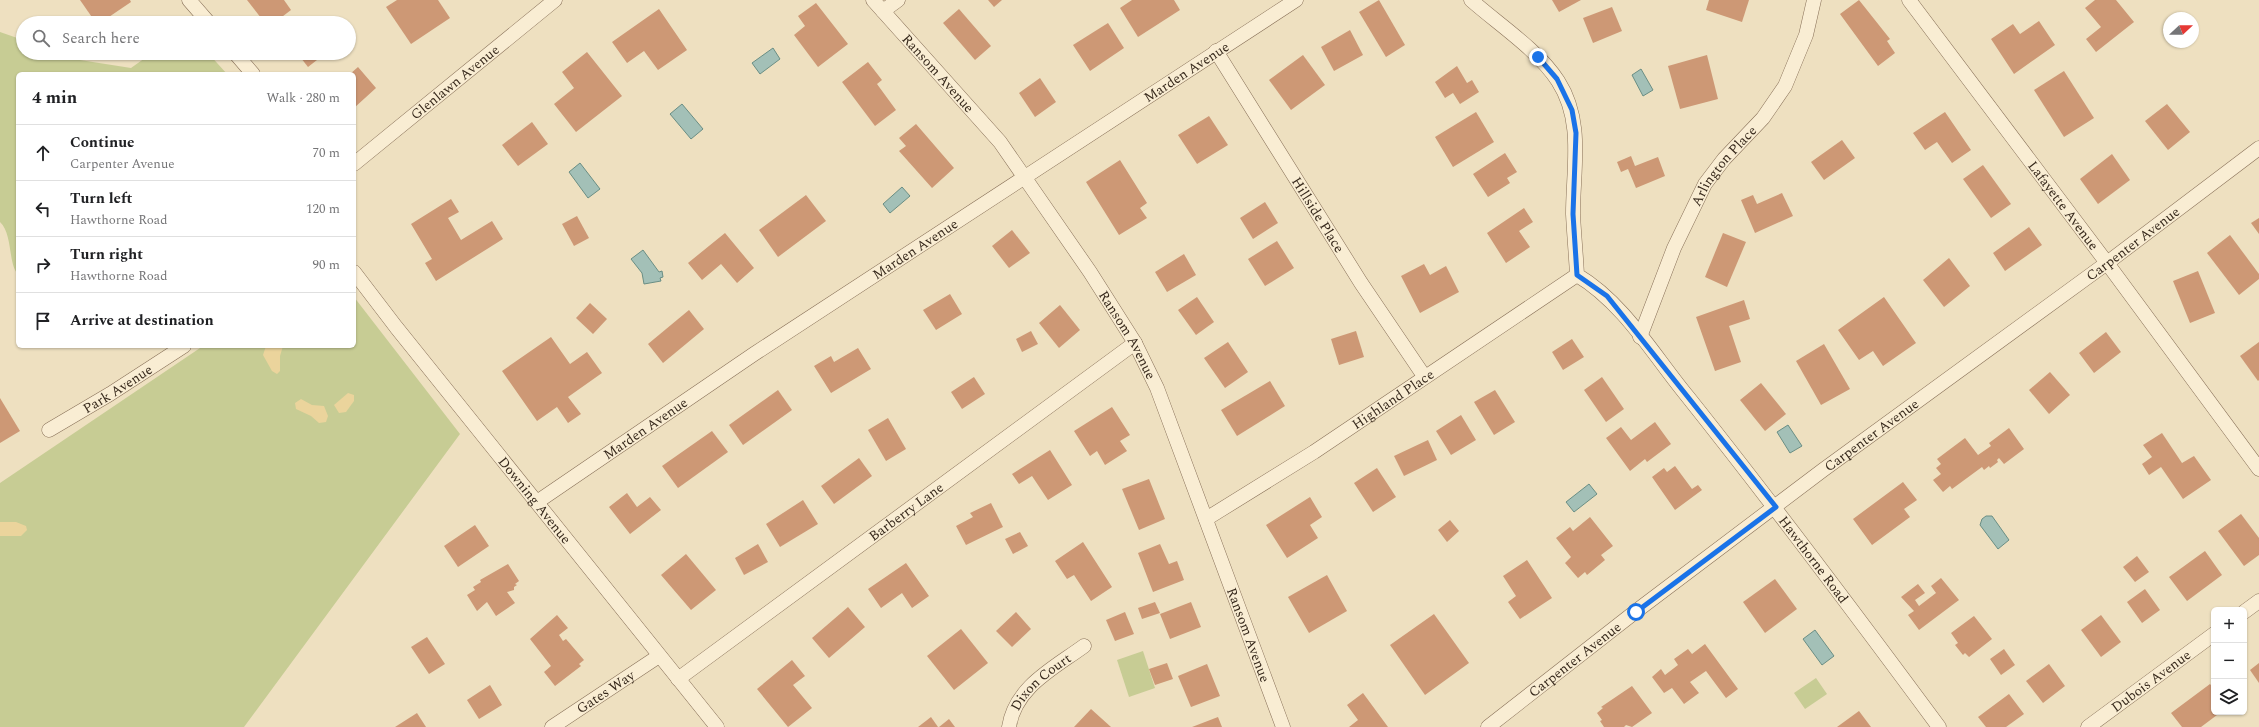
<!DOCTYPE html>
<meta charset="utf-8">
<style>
:root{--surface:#fff;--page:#f6f6f6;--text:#202124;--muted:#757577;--line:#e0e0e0}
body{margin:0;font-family:Spectral,serif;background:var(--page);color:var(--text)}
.controls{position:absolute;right:12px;bottom:12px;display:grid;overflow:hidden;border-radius:6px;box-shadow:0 1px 3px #0004}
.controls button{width:36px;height:36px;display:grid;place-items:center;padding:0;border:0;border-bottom:1px solid var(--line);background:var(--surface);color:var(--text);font:20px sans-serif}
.compass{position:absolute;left:2163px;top:12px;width:36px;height:36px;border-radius:50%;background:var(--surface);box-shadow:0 1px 3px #0004;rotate:68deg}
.stop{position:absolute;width:12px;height:12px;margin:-9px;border:3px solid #1a73e8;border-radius:50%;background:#fff}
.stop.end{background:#1a73e8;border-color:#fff;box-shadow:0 1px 4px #0008}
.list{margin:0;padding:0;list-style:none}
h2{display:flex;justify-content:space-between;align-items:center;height:52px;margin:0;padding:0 16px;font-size:17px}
h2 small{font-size:13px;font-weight:400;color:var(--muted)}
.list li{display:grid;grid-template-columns:26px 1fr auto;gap:12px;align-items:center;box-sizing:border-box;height:56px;padding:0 16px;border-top:1px solid var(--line)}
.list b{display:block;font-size:15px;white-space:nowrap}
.list p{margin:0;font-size:13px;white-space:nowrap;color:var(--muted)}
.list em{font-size:13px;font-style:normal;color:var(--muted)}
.icon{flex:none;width:22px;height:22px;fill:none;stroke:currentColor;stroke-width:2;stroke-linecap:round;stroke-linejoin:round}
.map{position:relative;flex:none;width:2259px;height:727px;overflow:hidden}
.search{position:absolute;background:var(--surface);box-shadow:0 1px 3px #0004;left:16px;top:16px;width:340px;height:44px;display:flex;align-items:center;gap:10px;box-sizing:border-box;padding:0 14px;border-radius:22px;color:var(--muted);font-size:15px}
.panel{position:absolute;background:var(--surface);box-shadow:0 1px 3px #0004;left:16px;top:72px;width:340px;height:276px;border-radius:6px}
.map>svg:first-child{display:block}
.green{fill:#c7cc94}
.sand{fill:#ebd49c}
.water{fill:#a3c0b7;stroke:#6a8e84}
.building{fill:#cd9875}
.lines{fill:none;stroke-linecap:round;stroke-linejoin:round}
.street-casing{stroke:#887058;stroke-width:15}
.street{stroke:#f9edd3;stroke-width:14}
.route{stroke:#1a73e8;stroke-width:5}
.labels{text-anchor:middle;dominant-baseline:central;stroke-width:3.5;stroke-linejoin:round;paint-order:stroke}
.street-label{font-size:14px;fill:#37291c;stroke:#f6eacf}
</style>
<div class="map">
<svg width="2259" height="727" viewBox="0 0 2259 727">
<rect width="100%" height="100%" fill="#eee0c0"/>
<g class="green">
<path d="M0 32 23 40V53H61L80 60 131 68 152 53H208L227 74H18V274C8 265 13 234 0 222Z"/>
<path d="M354 297 460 434 244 727H0V483L203 346H354Z"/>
<path d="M1143 651 1155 688 1129 697 1117 660Z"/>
<path d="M1816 678 1827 694 1805 709 1794 693Z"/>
</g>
<g class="sand">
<path d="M266 346H283L280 356V371L277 374 272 371 263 355Z"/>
<path d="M348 393 354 395V401L346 412 339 413 334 405Z"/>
<path d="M301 399 312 405 324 406 328 416 326 422 319 423 311 416 296 409 295 403Z"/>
<path d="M0 522H16L26 526 27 530 21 536H0Z"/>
</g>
<g class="water">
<path d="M773 48 780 59 760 74 752 63Z"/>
<path d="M1641 69 1653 90 1643 96 1632 75Z"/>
<path d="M682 104 703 129 691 139 670 114Z"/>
<path d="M580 163 600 189 588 198 569 172Z"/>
<path d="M902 187 910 196 890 213 883 204Z"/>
<path d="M643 250 659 272 662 271 663 277 660 278 661 281 644 284 642 273 631 259Z"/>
<path d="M1788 425 1802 446 1790 453 1777 432Z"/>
<path d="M1589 484 1597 494 1574 512 1566 502Z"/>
<path d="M1986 516H1992L2009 540 1998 549 1980 525 1982 519Z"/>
<path d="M1815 630 1834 656 1822 665 1803 639Z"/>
</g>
<g class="building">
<path d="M80 0H130L131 2 100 23H96Z"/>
<path d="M247 0H284L291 10 274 23H265Z"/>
<path d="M397 0H438L450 18 411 44 386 7Z"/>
<path d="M988 0H1002L994 7Z"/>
<path d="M1132 0H1174L1180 10 1138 37 1120 8Z"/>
<path d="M1379 0 1405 45 1386 57 1359 12Z"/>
<path d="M1552 0H1581L1559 12Z"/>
<path d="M1709 0H1749L1742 22 1706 10Z"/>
<path d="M1859 0 1890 39 1887 41 1895 53 1878 66 1840 14Z"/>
<path d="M2095 0H2116L2134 22 2096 52 2086 39 2101 27 2085 8Z"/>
<path d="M816 3 848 44 818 67 794 35 805 26 798 16Z"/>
<path d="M1612 7 1622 31 1593 43 1583 18Z"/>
<path d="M659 9 687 50 658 70 644 51 627 63 612 42Z"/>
<path d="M959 9 991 46 975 60 943 23Z"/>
<path d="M2039 21 2055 45 2014 74 1991 39 2013 24 2020 34Z"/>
<path d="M1108 23 1124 48 1090 71 1073 45Z"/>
<path d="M1350 30 1363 55 1334 71 1321 47Z"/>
<path d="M587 52 622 96 576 132 554 104 574 88 562 72Z"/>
<path d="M297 53H326L308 67Z"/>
<path d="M1303 55 1325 85 1291 110 1269 80Z"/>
<path d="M1707 55 1718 99 1680 109 1668 66Z"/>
<path d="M868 62 882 80 877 84 896 110 875 126 842 82Z"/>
<path d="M1457 66 1467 83 1472 80 1479 92 1460 104 1453 93 1445 98 1435 82Z"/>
<path d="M358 67 376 88 354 108V74H350Z"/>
<path d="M2064 71 2094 118 2064 137 2034 90Z"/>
<path d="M1040 78 1056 102 1035 117 1019 93Z"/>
<path d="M2167 104 2190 132 2168 150 2145 121Z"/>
<path d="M1476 112 1494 142 1453 167 1435 137Z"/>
<path d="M1945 112 1971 150 1952 163 1937 142 1925 150 1913 133Z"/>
<path d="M1209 116 1228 145 1197 164 1178 135Z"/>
<path d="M532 122 548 144 518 166 502 145Z"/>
<path d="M916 124 954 168 932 188 899 151 906 146 899 138Z"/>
<path d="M1842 140 1855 158 1824 180 1811 162Z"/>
<path d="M1505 153 1517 172 1507 178 1510 183 1488 197 1473 174Z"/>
<path d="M2112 154 2130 180 2098 204 2080 179Z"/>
<path d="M1631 156 1635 166 1658 157 1665 176 1636 188 1628 169 1621 172 1617 162Z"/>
<path d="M1120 160 1147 203 1140 208 1147 218 1119 235 1086 182Z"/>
<path d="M1983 165 2011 204 1991 218 1963 179Z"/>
<path d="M1782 193 1793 216 1755 233 1741 200 1753 195 1757 204Z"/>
<path d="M806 195 826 221 778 257 759 230Z"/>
<path d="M451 199 459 212 448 218 461 240 492 221 503 239 436 281 425 263 432 259 411 224Z"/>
<path d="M1265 202 1278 223 1253 239 1240 218Z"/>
<path d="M1524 208 1533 222 1519 231 1530 247 1506 263 1487 233Z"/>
<path d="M577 216 589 238 574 246 562 224Z"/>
<path d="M2259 218V234L2251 223Z"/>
<path d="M2029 227 2042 245 2005 271 1993 253Z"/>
<path d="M1012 230 1030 253 1009 268 992 246Z"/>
<path d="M725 233 754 268 737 283 721 264 702 280 688 263Z"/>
<path d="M1723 233 1746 242 1727 287 1705 277Z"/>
<path d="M2230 235 2259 274V279L2239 295 2207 253Z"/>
<path d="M1277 241 1294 268 1265 286 1248 259Z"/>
<path d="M1184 254 1196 275 1167 292 1155 272Z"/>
<path d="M1949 258 1970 286 1944 307 1923 280Z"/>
<path d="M1424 264 1430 275 1446 266 1459 292 1420 313 1401 276Z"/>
<path d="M2198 271 2215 313 2190 323 2173 281Z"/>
<path d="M950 294 962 314 936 330 923 310Z"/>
<path d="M1197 297 1214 322 1196 335 1178 310Z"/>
<path d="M1884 297 1916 343 1883 366 1873 351 1859 360 1838 330Z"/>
<path d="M1744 300 1750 319 1729 326 1741 362 1715 371 1696 317Z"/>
<path d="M590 303 607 319 593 334 576 318Z"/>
<path d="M1060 305 1080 330 1059 348 1039 323Z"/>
<path d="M689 310 704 329 663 363 648 344Z"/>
<path d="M1031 331 1038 344 1022 352 1016 339Z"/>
<path d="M1356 331 1364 357 1339 365 1331 339Z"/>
<path d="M2106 332 2121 352 2094 373 2079 353Z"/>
<path d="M551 337 570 364 587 352 602 373 568 397 581 414 568 423 557 407 537 421 502 371Z"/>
<path d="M1572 339 1584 357 1563 370 1552 352Z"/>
<path d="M1228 342 1248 372 1225 388 1204 358Z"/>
<path d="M2259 342V380L2258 381 2240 356Z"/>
<path d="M1824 344 1850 389 1821 405 1796 361Z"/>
<path d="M858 348 871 369 831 393 814 366 831 356 834 362Z"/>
<path d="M2050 372 2070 395 2049 414 2029 390Z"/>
<path d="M974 377 985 394 962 409 951 392Z"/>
<path d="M1602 377 1624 409 1606 422 1584 390Z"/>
<path d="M1270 381 1285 406 1237 436 1221 410Z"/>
<path d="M1761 383 1786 414 1765 431 1740 400Z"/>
<path d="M778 390 792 410 743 445 729 425Z"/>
<path d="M1495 390 1515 422 1494 435 1474 402Z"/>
<path d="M0 398 20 431 0 443Z"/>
<path d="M1112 407 1130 435 1120 441 1127 451 1105 465 1097 451 1090 456 1074 431Z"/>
<path d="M1461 415 1476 440 1451 455 1436 431Z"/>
<path d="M888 418 906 449 886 461 868 430Z"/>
<path d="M1655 422 1671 444 1647 462 1645 459 1630 471 1606 438 1621 427 1631 440Z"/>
<path d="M2009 428 2024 449 2004 464 1999 458 1997 460 1998 462 1990 468 1989 466 1984 470 1982 467 1952 489 1950 486 1943 492 1933 480 1941 474 1936 468 1941 464 1937 459 1965 438 1978 455 1991 446 1989 443Z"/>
<path d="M712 431 728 452 678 488 662 466Z"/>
<path d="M2162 433 2182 463 2194 456 2211 480 2183 499 2161 467 2149 475 2142 464 2152 457 2143 445Z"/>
<path d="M1428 440 1437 460 1404 476 1394 456Z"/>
<path d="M1050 450 1072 485 1048 500 1032 476 1019 484 1012 474Z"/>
<path d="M859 458 872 476 834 504 821 486Z"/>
<path d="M1675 466 1692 489 1698 485 1702 490 1675 510 1652 477 1664 468 1667 472Z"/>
<path d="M1377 468 1396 497 1373 512 1354 483Z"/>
<path d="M1149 479 1165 519 1139 530 1122 489Z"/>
<path d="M1903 482 1917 500 1904 509 1910 517 1872 545 1853 519Z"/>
<path d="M627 493 637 507 650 497 661 510 630 534 609 507Z"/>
<path d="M1310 497 1322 517 1310 525 1318 538 1287 558 1266 525Z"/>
<path d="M803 500 818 524 780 547 766 524Z"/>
<path d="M991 503 1003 527 966 545 956 526 973 517 970 513Z"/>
<path d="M2241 514 2259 538V555L2244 566 2218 531Z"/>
<path d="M1590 517 1613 546 1601 555 1605 560 1587 575 1585 572 1578 578 1565 563 1571 557 1556 538 1570 527 1573 531Z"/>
<path d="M1450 520 1459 531 1447 542 1438 530Z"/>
<path d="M475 525 489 546 458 567 444 546Z"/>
<path d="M1020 532 1028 546 1013 554 1005 539Z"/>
<path d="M1083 542 1112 587 1091 601 1074 575 1067 579 1055 561Z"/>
<path d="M758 544 768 562 744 575 735 558Z"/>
<path d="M1160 544 1169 564 1177 561 1184 580 1153 592 1138 553Z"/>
<path d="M2205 551 2222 575 2187 601 2169 577Z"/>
<path d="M686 554 716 590 691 610 661 575Z"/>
<path d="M2137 556 2149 572 2135 582 2123 567Z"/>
<path d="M1527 560 1552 598 1520 619 1508 602 1516 596 1503 576Z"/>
<path d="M906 563 929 596 912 608 902 593 881 608 868 589Z"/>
<path d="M508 564 519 581 515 584 517 585 514 587V590L507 592 515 603 496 616 487 602 477 611 467 595 475 590 473 587 481 582 480 580Z"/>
<path d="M1327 575 1347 611 1309 633 1288 597Z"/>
<path d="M1941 578 1959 600 1919 630 1908 615 1914 611 1901 597 1918 584 1925 593 1915 600 1919 606 1936 593 1931 586Z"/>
<path d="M1775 579 1797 609 1765 633 1743 602Z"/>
<path d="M2145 589 2160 610 2142 623 2127 602Z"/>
<path d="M1155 602 1160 613 1142 619 1138 608Z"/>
<path d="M1191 602 1201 627 1170 639 1160 614Z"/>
<path d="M848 607 865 627 829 658 812 638Z"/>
<path d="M1016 612 1031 629 1012 647 996 631Z"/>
<path d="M1125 612 1134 634 1115 641 1106 620Z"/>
<path d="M1434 614 1469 663 1425 695 1390 645Z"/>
<path d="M557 615 568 628 559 635 563 641 566 639 584 660 579 664 581 666 555 686 544 672 551 666 530 639Z"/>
<path d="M2101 615 2121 642 2101 657 2081 630Z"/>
<path d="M1974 616 1992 639 1969 657 1965 653 1963 655 1955 645 1958 643 1951 633Z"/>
<path d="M961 629 988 663 954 690 927 656Z"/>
<path d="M427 637 445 664 429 674 411 647Z"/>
<path d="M1705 644 1738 689 1726 698 1706 671 1690 682 1699 693 1684 704 1672 688 1664 693 1652 677 1661 669 1665 675 1678 665 1674 659 1688 649 1692 654Z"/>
<path d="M2004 649 2015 665 2001 675 1990 659Z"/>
<path d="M792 660 805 676 793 685 812 708 788 727 757 689Z"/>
<path d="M1167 663 1173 679 1155 685 1149 669Z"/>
<path d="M2259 663V683L2250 670Z"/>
<path d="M1207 664 1220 696 1191 707 1178 676Z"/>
<path d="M2049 664 2065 686 2043 703 2026 681Z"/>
<path d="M2210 684 2214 689V712H2221L2201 727H2182L2171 713Z"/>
<path d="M490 685 502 705 479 719 467 700Z"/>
<path d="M1632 686 1652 713 1632 727 1626 725 1624 727H1604L1600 721 1602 720 1597 713 1603 708 1601 707Z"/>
<path d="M1363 693 1388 727H1349L1358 720 1347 705Z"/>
<path d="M2009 694 2024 714 2006 727H1986L1978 717Z"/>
<path d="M1091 709 1111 727H1074Z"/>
<path d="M1859 711 1871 727H1837Z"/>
<path d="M417 713 426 727H395Z"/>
<path d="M931 717 938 727H918Z"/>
<path d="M1218 717 1222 727H1192Z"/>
<path d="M949 719 955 727H939Z"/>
</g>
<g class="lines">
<g class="street-casing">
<g id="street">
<path d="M189 0 209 23"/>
<path id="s1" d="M873 0 1000 142 1090 272 1135 343 1157 388 1283 727"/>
<path id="s2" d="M1471 0C1498 24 1538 50 1558 81 1584 121 1573 168 1573 214 1574 234 1576 255 1577 275 1624 303 1654 356 1688 397 1774 505 1857 616 1939 727"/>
<path id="s3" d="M1909 0 2107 263 2259 469"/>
<path d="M883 11 898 0"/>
<path id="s4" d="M1216 51 1361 283 1424 376"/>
<path d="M235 53 253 74"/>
<path id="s5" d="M354 164 555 0"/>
<path id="s6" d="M354 272 396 327 717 727"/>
<path id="s7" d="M1640 337 1674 248 1705 184 1724 159 1763 118 1785 86 1806 35 1814 0"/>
<path id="s8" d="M49 430 110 394 184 346"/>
<path id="s9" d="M537 502 754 354 1296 0"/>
<path id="s10" d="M1206 519 1314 452 1577 275"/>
<path d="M2244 612 2259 601"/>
<path id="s11" d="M678 679 1135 343"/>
<path id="s12" d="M552 727 659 656"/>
<path id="s13" d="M1009 727C1015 687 1054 668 1084 646"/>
<path id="s14" d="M1488 727 1635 612 1823 470 2107 263 2259 148"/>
<path id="s15" d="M2088 727 2214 634"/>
</g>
</g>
<use href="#street" class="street"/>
</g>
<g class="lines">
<path class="route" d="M1538 57 1557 79 1572 110 1576 133 1573 214 1577 275 1607 296 1776 507 1636 612"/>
</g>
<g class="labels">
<g class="street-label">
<text stroke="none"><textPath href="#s9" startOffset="779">Marden Avenue</textPath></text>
<text stroke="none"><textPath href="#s1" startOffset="98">Ransom Avenue</textPath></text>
<text stroke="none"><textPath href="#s5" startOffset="130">Glenlawn Avenue</textPath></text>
<text stroke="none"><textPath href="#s7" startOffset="192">Arlington Place</textPath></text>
<text stroke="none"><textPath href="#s3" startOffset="257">Lafayette Avenue</textPath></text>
<text stroke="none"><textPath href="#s4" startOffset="193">Hillside Place</textPath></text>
<text stroke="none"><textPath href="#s14" startOffset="806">Carpenter Avenue</textPath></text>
<text stroke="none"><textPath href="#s9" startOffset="455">Marden Avenue</textPath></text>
<text stroke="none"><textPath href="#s1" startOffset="422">Ransom Avenue</textPath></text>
<text stroke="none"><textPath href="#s8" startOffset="80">Park Avenue</textPath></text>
<text stroke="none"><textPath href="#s10" startOffset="222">Highland Place</textPath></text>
<text stroke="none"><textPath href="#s9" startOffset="131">Marden Avenue</textPath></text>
<text stroke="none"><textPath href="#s14" startOffset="482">Carpenter Avenue</textPath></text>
<text stroke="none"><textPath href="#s6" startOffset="291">Downing Avenue</textPath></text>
<text stroke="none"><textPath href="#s11" startOffset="283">Barberry Lane</textPath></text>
<text stroke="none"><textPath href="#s2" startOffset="688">Hawthorne Road</textPath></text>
<text stroke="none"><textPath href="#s1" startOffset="746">Ransom Avenue</textPath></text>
<text stroke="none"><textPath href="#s14" startOffset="110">Carpenter Avenue</textPath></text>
<text stroke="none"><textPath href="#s15" startOffset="78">Dubois Avenue</textPath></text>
<text stroke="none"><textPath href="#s13" startOffset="57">Dixon Court</textPath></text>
<text stroke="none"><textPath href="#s12" startOffset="64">Gates Way</textPath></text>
</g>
</g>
</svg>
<div class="controls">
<button>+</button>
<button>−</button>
<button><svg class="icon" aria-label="layers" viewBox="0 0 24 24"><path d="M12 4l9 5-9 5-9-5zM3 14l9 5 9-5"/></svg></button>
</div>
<svg class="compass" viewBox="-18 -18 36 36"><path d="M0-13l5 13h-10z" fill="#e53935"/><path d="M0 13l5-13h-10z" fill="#757577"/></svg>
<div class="stop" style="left:1636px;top:612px"></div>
<div class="stop end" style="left:1538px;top:57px"></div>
<div class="search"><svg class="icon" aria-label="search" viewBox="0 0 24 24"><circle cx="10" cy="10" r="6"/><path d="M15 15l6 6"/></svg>Search here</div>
<section class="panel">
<h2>4 min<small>Walk · 280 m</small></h2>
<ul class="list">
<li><svg class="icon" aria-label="ahead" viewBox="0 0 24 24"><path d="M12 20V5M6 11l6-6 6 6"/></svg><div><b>Continue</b><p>Carpenter Avenue</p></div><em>70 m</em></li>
<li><svg class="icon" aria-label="left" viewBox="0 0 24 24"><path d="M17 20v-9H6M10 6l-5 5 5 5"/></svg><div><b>Turn left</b><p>Hawthorne Road</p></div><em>120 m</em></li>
<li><svg class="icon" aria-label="right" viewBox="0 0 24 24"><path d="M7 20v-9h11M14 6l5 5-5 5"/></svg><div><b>Turn right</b><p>Hawthorne Road</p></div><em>90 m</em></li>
<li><svg class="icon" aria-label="arrive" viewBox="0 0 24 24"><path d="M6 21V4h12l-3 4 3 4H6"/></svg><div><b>Arrive at destination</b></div></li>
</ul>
</section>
</div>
